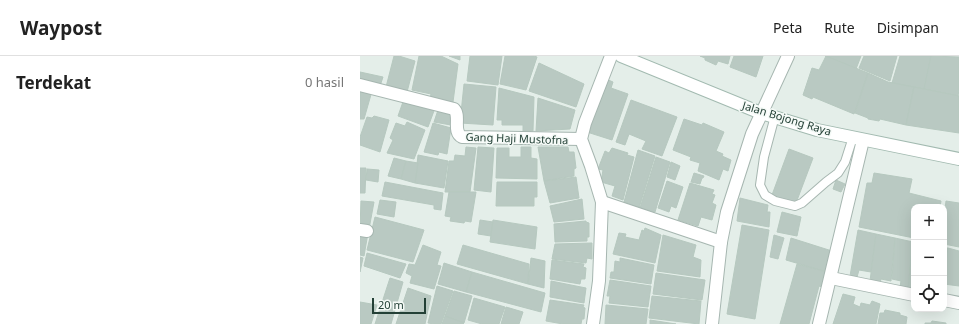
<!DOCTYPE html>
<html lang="id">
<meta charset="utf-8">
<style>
:root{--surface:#fff;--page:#f2f2f2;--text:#222;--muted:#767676;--line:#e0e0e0}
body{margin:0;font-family:"Noto Sans",sans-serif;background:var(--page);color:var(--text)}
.controls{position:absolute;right:12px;bottom:12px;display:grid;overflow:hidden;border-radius:8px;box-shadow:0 4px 16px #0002}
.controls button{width:36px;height:36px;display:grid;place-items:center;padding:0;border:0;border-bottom:1px solid var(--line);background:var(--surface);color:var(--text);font:20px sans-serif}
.scale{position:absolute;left:12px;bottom:10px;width:54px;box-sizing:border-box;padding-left:4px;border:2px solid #234036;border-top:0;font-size:11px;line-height:14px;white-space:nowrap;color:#234036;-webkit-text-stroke:3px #f5faf7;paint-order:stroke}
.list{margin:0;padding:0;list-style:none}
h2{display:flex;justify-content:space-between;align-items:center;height:52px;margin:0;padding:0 16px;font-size:17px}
h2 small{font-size:13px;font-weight:400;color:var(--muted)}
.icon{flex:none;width:22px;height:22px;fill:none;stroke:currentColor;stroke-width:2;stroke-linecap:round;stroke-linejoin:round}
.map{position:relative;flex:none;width:599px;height:268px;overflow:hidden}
header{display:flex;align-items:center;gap:24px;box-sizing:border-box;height:56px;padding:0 20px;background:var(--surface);border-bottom:1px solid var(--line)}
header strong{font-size:19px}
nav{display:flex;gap:22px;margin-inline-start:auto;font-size:14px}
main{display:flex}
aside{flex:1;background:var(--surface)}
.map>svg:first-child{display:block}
.building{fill:#b9c9c2;stroke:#b6c8bf}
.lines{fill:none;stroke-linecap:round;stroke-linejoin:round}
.lane-casing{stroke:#a6b6b0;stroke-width:10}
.street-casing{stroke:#a6b6b0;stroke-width:14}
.secondary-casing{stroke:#a2bab0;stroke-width:14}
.lane{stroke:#fff;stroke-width:8}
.street{stroke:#fff;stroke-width:12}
.secondary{stroke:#fff;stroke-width:12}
.labels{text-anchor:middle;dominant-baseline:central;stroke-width:3;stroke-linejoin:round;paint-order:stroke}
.street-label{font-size:11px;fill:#234036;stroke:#f5faf7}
</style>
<header>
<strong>Waypost</strong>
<nav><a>Peta</a><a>Rute</a><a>Disimpan</a></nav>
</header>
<main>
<aside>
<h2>Terdekat<small>0 hasil</small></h2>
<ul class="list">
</ul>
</aside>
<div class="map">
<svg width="599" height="268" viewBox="0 0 599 268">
<rect width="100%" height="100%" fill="#e4eee9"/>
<g class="building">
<path d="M34 0H39L55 5 47 36 26 31Z"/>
<path d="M59 0H81L98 8 93 46 70 43 71 38 52 34Z"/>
<path d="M89 0H100V4Z"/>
<path d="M110 0H142L138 29 107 25Z"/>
<path d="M145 0H174L177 1 166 34 140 28Z"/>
<path d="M340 0H370L368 8 358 5 356 9 345 4V2Z"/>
<path d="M374 0H403L396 21 370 11Z"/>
<path d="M465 0H501L496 13Z"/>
<path d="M466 0 508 17 494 58 453 41 452 43 443 39 452 12 459 14Z"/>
<path d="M504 0H537L530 25 499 12Z"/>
<path d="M540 0H571L564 33 532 27Z"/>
<path d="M571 0 599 1V34L598 40 564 33Z"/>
<path d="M179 7 224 28 216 51 169 35Z"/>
<path d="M0 16 23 21 20 30 0 26Z"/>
<path d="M508 17 528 26 554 31 546 69 520 63 519 65 508 63V62L495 57Z"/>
<path d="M246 23 253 26 251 32 268 38 252 84 227 76Z"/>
<path d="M104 28 136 31 133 69 100 67Z"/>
<path d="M554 31 599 40V77L546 69Z"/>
<path d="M0 32 12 35 4 63H0Z"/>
<path d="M139 32 174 41 173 75H163V69H142V64H137Z"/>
<path d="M178 42 215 54 210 73 176 75Z"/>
<path d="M44 43 75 52 68 71 38 60Z"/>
<path d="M271 44 317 61 302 100 282 93 286 85 269 78 265 89 256 86Z"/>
<path d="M78 54 93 57 91 69 74 66Z"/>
<path d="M14 60 29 64 20 96 0 89V81L7 61 12 62Z"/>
<path d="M324 63 342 69 343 67 364 76 356 95 363 98 362 100 371 104 368 115 363 113 359 124 338 115 340 107 330 104 331 101 313 94Z"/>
<path d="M47 66 65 74 54 103 27 97 33 84 30 82 36 67 45 70Z"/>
<path d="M73 67 91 72 87 98 79 96 78 99 64 96Z"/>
<path d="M106 91 116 92 110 136H85L89 105H94L95 99 105 100Z"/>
<path d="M118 91 134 92 131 136 114 134Z"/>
<path d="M161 91H171V102L177 103V123L136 122 137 92H149V101H161Z"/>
<path d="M178 91H208L209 96H214L216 112 214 113V120L184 125Z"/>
<path d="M252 92 268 97 267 99 274 101 263 144 252 140 255 130 241 126 243 114 238 113 245 95 249 97Z"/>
<path d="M429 93 453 102 436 147 412 139Z"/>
<path d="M278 94 295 100 279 152 264 146Z"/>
<path d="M58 99 88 105 84 132 55 127Z"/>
<path d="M296 101 310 106 295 156 280 152Z"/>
<path d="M34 102 46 105 41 123 28 120Z"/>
<path d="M46 105 58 107 55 127 41 123Z"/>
<path d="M311 106 320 110 315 124 307 121Z"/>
<path d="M0 112H6L5 137H0Z"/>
<path d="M7 113 19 114 18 126 6 124Z"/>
<path d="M334 117 344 120 343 122H342L340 128 331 126Z"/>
<path d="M514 117 552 123 549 137 581 145 580 151H554V182L499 171 507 127H512Z"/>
<path d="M216 121 219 142 190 147 184 125Z"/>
<path d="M476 124 485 128 481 136 473 133Z"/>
<path d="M307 125 323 131 316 152 311 150 309 156 298 152Z"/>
<path d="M25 126 83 137 81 154 74 153V149L22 140Z"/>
<path d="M137 126H177V141H174V150H136Z"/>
<path d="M330 127 354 134 352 138 355 139 352 147 356 149 352 164 341 161 338 170 318 164Z"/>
<path d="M89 136H116L111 166 105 165 104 167 90 165 91 161 85 160Z"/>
<path d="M380 142 408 149 407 156H410L409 171 377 165Z"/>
<path d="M222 143 224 163 194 166 190 150Z"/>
<path d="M20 144 36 146 34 161 17 158Z"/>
<path d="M1 145 14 146 9 173 0 172Z"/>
<path d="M586 145 599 147V191L584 188V160Z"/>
<path d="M422 156 441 161 437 180 417 176Z"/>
<path d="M15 161 64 174 53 206 7 194Z"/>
<path d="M120 164 133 166 131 180 118 178Z"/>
<path d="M133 164 177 171 175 193 130 186Z"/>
<path d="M226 165V166L229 167V181H227V185L195 186 194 168Z"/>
<path d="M382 169 409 174 395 263 367 258Z"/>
<path d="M285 172 301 179 295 207 253 198 259 177 266 178 265 181 279 184 282 174 284 175Z"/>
<path d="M498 174 516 178 511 216 499 214 497 221 490 220Z"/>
<path d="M0 176 8 177 4 200 0 199Z"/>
<path d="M516 178 535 182 531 225 521 223 520 227 510 225Z"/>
<path d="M303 179 336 189 333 201 341 204 340 221 297 215Z"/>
<path d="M414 179 424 182 418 203 410 201Z"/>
<path d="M431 182 472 195 467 216 426 204Z"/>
<path d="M535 182 553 186 548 232 540 231 541 225 532 223Z"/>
<path d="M553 186H554V232H548Z"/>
<path d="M232 187V203L227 202 226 207 192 203 195 188Z"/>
<path d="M63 189 81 196 77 209 81 210 74 233 50 227 52 220 46 217 49 208 55 209Z"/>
<path d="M103 189 169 208 168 228 97 208Z"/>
<path d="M584 192H588L584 218Z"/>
<path d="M588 192 599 195V230L584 228V218Z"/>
<path d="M7 197 46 208 40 222 4 210Z"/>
<path d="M0 201 3 202 0 216Z"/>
<path d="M171 202 185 205 184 232 168 228Z"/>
<path d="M260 202 294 209 291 228 250 222 251 216H254L255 205 260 206Z"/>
<path d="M192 204 224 208 223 211 226 212 225 223H221L220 228 190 223Z"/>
<path d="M84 207 112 216 106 236 78 228Z"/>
<path d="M437 208 467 216 462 231 459 230 449 268H420Z"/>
<path d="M112 216 185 237 181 256 106 236Z"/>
<path d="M296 217 345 224 342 244 293 238Z"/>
<path d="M30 222 43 226 31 268H15Z"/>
<path d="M250 224 291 230 288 251 249 247 250 240H247Z"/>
<path d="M191 225 226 232 224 247 190 241Z"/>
<path d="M77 230 93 235 81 268H74L68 267Z"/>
<path d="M48 232 71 240 65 268H36Z"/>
<path d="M94 235 112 240 104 267 85 260Z"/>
<path d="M483 238 495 241 493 248 500 251 501 247 510 249 512 245 520 248 516 268H473Z"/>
<path d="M292 240 341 245 339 268 289 262Z"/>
<path d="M114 242 145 251 139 268H122L108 264Z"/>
<path d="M190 244 224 249 223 251 225 252 224 263H222L221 268H203L186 265Z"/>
<path d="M0 246 17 249 11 268H0Z"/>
<path d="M246 249 288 253 286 268H245Z"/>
<path d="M146 251 163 256 159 268H141Z"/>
<path d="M525 254 540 257V259L547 261 546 268H518L520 257H524Z"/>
<path d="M85 260 104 267 103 268H82Z"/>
<path d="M290 264 316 268H290Z"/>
<path d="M572 265 586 267V268H565V267H571Z"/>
</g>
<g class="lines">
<g class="lane-casing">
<path id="lane" d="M415 60 404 101 400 129 405 139 415 145 435 150 442 147 466 126 478 117 485 106 493 81"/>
</g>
<g class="street-casing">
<g id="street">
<path d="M0 29 94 53C101 60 92 76 102 81L221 83"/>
<path d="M242 146 361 186"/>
<path d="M0 174 7 175"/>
<path d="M471 222 554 239"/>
<path d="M584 244 599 247"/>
<path d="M233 268 239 225 242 146 231 110 221 83 225 67 251 0"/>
<path d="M352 268 361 186 367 156 392 78 428 0"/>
<path d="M459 268 503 84"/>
</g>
</g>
<g class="secondary-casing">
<path id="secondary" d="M261 0 401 57 457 74 599 103"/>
</g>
<use href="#lane" class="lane"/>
<use href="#street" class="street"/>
<use href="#secondary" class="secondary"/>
</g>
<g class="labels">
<g class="street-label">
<text transform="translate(427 62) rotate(17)">Jalan Bojong Raya</text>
<text transform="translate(157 82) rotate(2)">Gang Haji Mustofna</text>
</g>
</g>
</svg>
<div class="controls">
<button>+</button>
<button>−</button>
<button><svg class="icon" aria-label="locate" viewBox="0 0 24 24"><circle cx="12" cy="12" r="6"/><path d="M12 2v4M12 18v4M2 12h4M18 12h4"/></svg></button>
</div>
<div class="scale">20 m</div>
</div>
</main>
